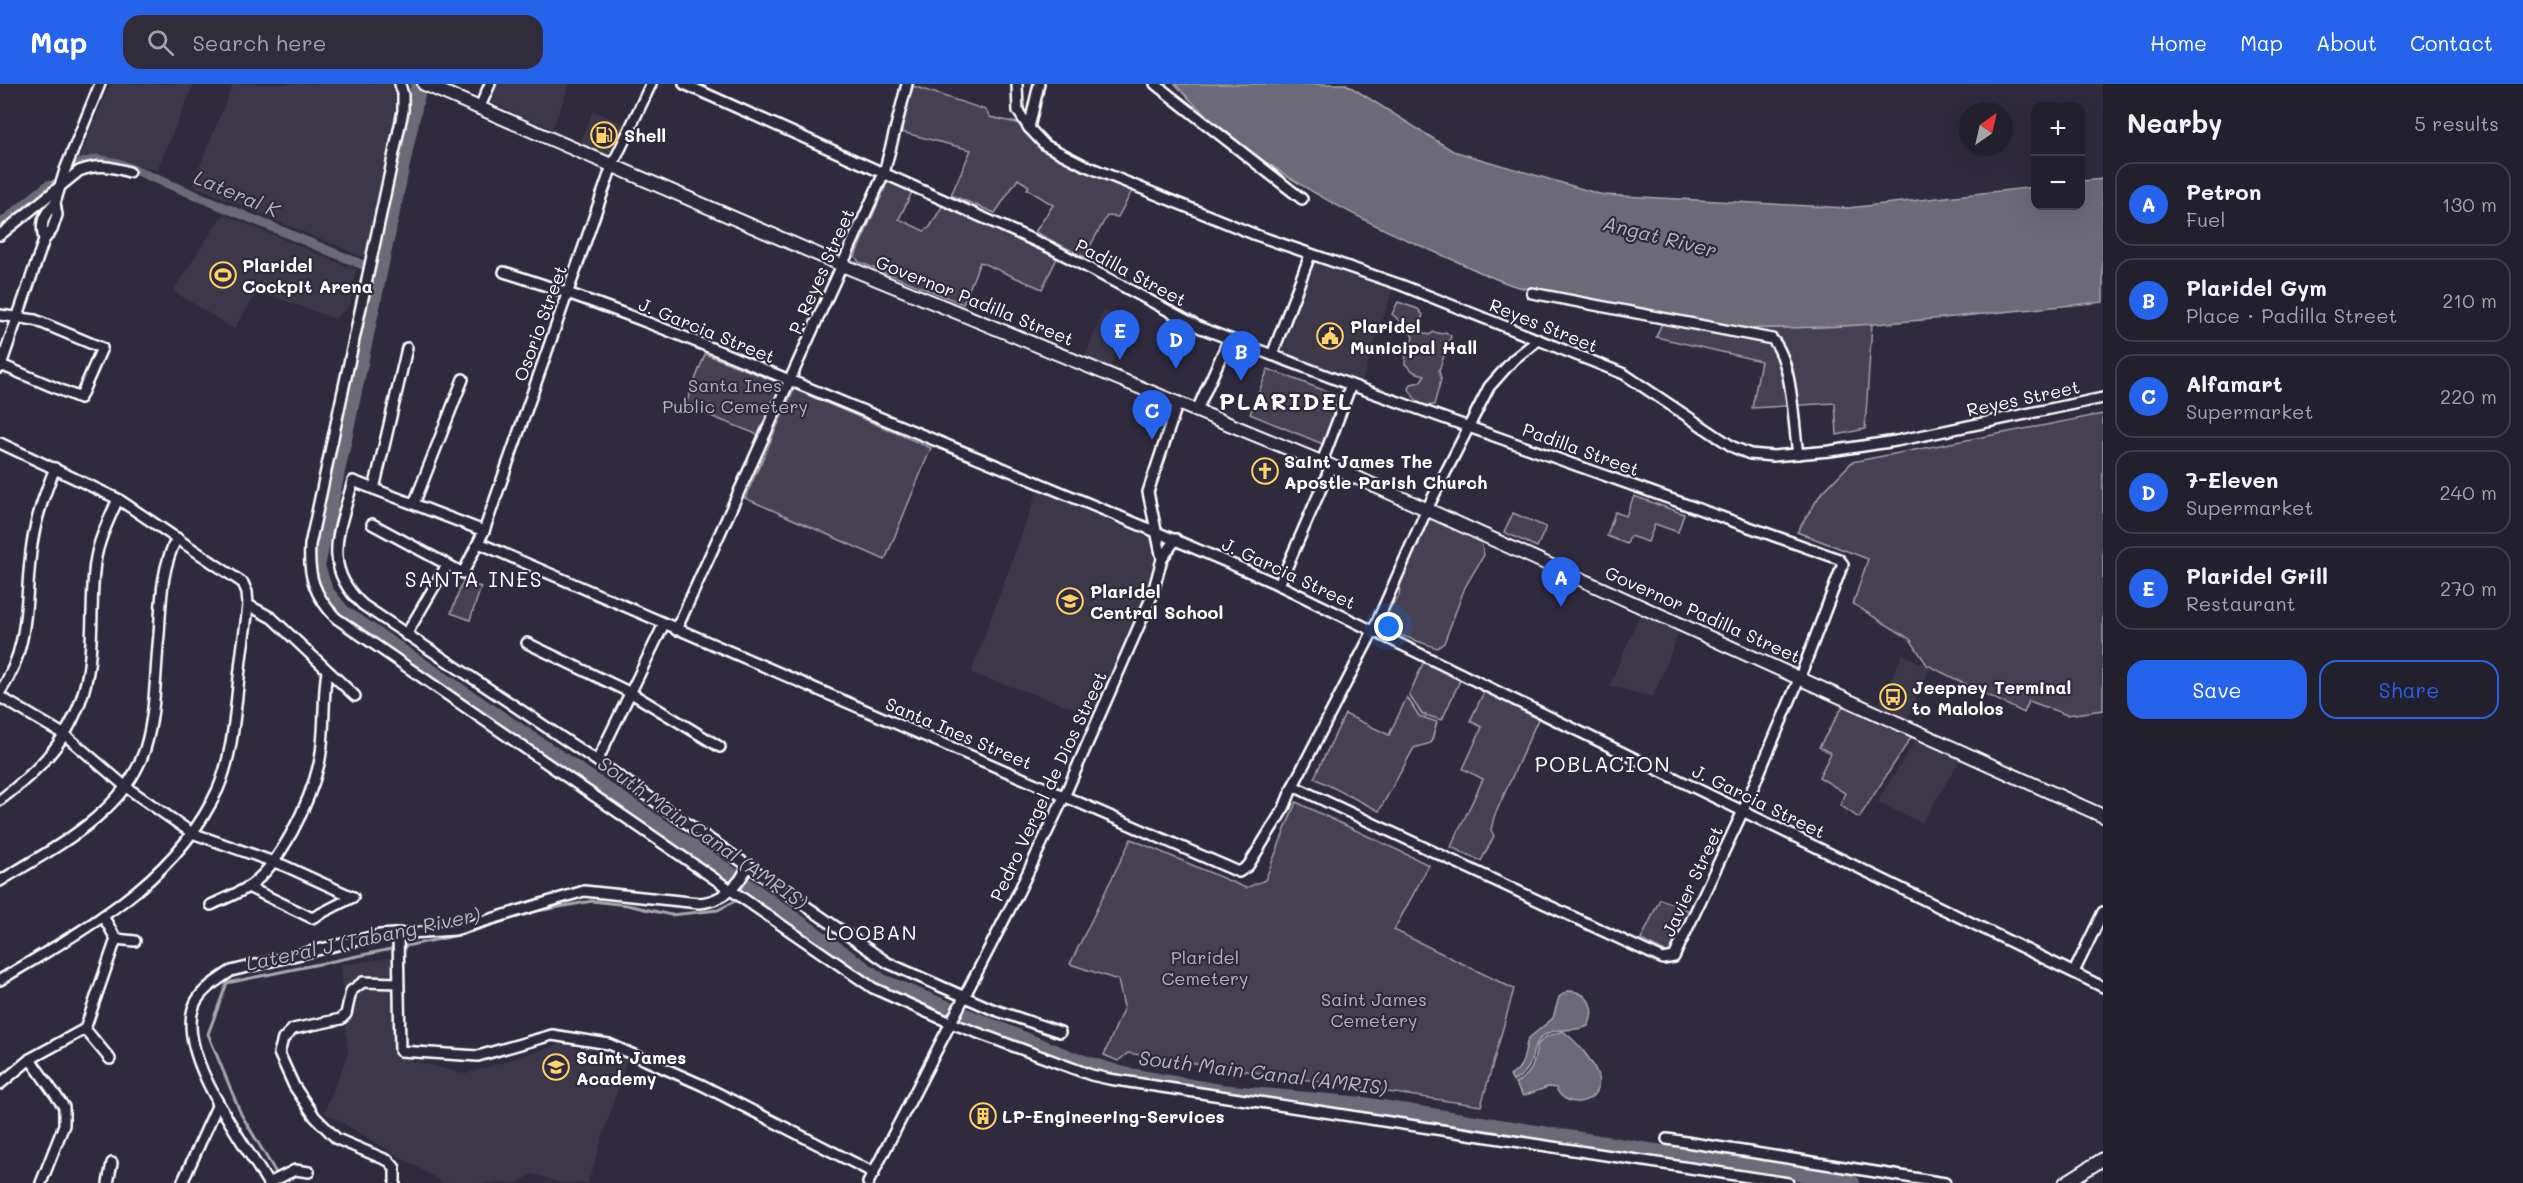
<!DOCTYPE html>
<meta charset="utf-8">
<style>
:root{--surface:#23202e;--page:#2f2d3a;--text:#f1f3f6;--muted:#a3a3aa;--line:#403e4a;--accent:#2563eb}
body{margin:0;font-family:Mali,sans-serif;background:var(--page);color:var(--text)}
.controls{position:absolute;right:18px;top:18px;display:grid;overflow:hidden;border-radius:12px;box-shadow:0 6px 24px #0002}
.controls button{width:54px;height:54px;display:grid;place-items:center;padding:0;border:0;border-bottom:2px solid var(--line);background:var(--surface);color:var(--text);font:30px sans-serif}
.compass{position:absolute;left:1959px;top:18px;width:54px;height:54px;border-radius:50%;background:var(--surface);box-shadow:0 6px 24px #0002;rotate:34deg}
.you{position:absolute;left:1389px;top:543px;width:21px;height:21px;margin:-15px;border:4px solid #fff;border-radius:50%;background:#1a73e8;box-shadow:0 0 0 9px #1a73e833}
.badge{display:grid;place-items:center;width:39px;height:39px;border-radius:50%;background:var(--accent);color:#fff;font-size:20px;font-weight:700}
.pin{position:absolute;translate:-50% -50px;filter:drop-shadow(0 2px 3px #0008)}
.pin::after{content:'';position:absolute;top:32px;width:21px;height:18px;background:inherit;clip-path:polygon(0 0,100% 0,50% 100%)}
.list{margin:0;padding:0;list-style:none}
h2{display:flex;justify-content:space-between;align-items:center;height:78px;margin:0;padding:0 24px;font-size:26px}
h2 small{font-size:20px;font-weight:400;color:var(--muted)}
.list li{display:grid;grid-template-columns:39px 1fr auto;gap:18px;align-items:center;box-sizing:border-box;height:84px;margin:0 12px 12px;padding:0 12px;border:2px solid var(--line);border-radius:18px}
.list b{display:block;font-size:22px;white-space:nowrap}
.list p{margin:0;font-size:20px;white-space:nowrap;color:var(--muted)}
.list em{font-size:20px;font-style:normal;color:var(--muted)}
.actions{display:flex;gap:12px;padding:18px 24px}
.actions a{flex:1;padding:14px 0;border:2px solid var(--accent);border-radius:18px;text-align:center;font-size:21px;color:var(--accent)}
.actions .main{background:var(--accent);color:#fff}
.icon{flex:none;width:33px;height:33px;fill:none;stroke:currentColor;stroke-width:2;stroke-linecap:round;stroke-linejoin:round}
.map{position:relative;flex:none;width:2103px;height:1099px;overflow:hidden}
header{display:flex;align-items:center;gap:36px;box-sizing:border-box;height:84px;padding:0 30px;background:var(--accent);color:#fff}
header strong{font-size:28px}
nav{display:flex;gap:33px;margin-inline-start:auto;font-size:21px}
.search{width:420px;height:54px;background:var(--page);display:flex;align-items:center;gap:15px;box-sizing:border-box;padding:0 21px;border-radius:18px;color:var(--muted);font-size:22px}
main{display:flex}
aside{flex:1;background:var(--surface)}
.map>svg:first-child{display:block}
.built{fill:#3c3749}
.green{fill:#464152;stroke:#a2a0a8;stroke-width:1.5}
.water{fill:#6d6a77;stroke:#a7a6ad;stroke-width:1.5}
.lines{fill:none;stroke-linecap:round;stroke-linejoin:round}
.stream{stroke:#a7a6ad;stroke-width:3}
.canal{stroke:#6d6a77;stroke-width:9}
.river{stroke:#6d6a77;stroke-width:16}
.minor-casing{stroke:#fff;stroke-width:14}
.major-casing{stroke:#fff;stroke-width:16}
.minor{stroke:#2f2a3d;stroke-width:9}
.major{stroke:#2f2a3d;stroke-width:12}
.labels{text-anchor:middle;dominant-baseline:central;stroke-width:4.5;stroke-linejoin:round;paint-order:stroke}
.poi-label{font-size:18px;font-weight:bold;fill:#fff;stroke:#2f2a3d;text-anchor:start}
.street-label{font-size:18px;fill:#fff;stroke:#2f2a3d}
.park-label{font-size:18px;fill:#b5b3ba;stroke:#2f2a3d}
.water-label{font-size:20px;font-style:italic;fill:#b6b4bb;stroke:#2f2a3d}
.neighbourhood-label{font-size:20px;letter-spacing:1.5px;fill:#fff;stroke:#2f2a3d}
.quarter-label{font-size:21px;letter-spacing:1.5px;fill:#fff;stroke:#2f2a3d}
.district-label{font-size:24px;font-weight:bold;letter-spacing:1.5px;fill:#fff;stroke:#2f2a3d}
</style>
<header>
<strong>Map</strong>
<div class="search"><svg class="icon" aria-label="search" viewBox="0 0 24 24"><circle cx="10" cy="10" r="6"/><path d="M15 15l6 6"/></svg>Search here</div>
<nav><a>Home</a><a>Map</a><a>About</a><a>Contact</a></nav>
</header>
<main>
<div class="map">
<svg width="2103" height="1099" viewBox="0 0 2103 1099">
<rect width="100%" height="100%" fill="#2f2a3d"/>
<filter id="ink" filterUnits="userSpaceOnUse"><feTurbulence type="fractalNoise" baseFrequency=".0167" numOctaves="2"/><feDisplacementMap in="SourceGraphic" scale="12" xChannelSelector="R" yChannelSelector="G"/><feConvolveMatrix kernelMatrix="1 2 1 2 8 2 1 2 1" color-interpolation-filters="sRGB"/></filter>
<g filter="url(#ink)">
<g class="built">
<path d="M110 0H194L157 86 105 72 78 75Z"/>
<path d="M233 0H392L398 25 365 174 192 101Z"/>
<path d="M494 0H570L552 45 487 17Z"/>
<path d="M593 27 626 40 612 77 578 63Z"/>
<path d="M226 131 356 186 350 221 335 235 258 207 234 245 173 207 220 134Z"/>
<path d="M1312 175 1394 201 1361 300 1277 270Z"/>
<path d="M1103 226 1128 236 1110 284 1085 274Z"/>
<path d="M1038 405 1153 449V482L1148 506 1094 631 971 589Z"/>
<path d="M1642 526 1681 543 1653 613 1609 602Z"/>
<path d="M1903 570 1930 584 1908 634 1879 620Z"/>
<path d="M1918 652 1962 673 1922 739 1877 718Z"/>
<path d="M395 873 394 972 465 990 561 960 627 976 588 1099H562L532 1090 518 1099H444L324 1028 348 970 341 881Z"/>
</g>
<g class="green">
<path d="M913 2 986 26 990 33 1017 39 1042 65 1083 87 1132 107 1118 133 1107 132 1084 173 1035 148 1053 121 1027 105 1029 102 1018 95 995 129 951 111 971 66 901 48Z"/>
<path d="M888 97 912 108 899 135 924 147 930 143 943 121 1057 174 1042 205 980 178 963 220 859 178 855 172Z"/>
<path d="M1398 218 1418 225 1423 231 1419 240 1424 249 1429 251 1434 248 1442 250 1445 248 1451 252 1439 286 1441 295 1434 321C1420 323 1415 316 1409 305L1411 300 1420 298 1425 291 1414 288 1405 280 1406 268 1413 254 1410 246 1392 230Z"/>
<path d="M1665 232 1743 244 1872 239 1865 345 1837 351 1835 319 1752 324 1761 277 1656 253Z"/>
<path d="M705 270 785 301 764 353 685 322Z"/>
<path d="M1268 285 1344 314 1325 361 1250 330Z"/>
<path d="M794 305 931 364 885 476 745 414Z"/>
<path d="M2103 330V626L2067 631 2029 617 2024 629 1927 581 1910 555 1853 520 1868 475 1797 448 1820 411 1852 378Z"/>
<path d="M1634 412 1684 430 1678 448 1655 440 1648 458 1630 452 1627 460 1607 452 1615 428 1626 432Z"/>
<path d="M1513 429 1546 443 1537 463 1504 448Z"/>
<path d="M1425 435C1437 435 1445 436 1453 446H1459L1481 458 1484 471 1465 503 1444 559 1437 564 1403 552 1386 542V529L1399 512 1401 495 1413 467 1419 461V447Z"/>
<path d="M463 497 481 503 470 536 451 529Z"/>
<path d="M1424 577 1461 594 1442 636 1422 630 1409 611Z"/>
<path d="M1485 606 1539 633 1494 733 1491 746 1494 752 1481 777 1451 763 1483 695 1463 685 1482 643 1470 637Z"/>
<path d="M1407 613 1419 632 1437 638 1431 659 1414 664 1379 727 1314 694 1345 630 1389 651Z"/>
<path d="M1843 622 1912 652 1859 734 1840 721 1845 709 1819 693 1831 669 1819 663Z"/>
<path d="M1296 718 1429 781 1394 846 1514 905 1481 1022 1128 969 1118 977 1104 971 1124 923 1118 896 1070 880 1131 755 1246 804 1265 796Z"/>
<path d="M1660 815 1692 828 1673 868 1669 870 1641 856Z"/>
</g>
<g class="water">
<path d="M1175 0H1346L1453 67 1603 111 1848 124 2035 103 2036 122H2080L2081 97 2103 95V218C1984 229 1865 246 1745 244 1711 243 1676 234 1642 228 1600 220 1557 213 1515 202 1493 195 1472 184 1451 175 1352 134 1248 80 1175 0Z"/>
<path d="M1568 907C1589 907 1597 925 1588 942 1573 949 1556 942 1543 952 1525 967 1541 982 1513 997L1510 992C1526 982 1523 971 1528 955L1553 934 1559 913Z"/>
<path d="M1563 947C1576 957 1593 976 1598 992 1604 1019 1566 1028 1556 1004L1548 1003 1523 1012 1515 999C1533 990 1534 980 1537 961L1546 953Z"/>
</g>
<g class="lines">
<g class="stream">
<path d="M68 88 79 80"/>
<path d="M48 101 60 93"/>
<path d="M282 1099 241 1030 208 950 227 899 464 850 532 828 592 817 627 821 671 831 718 826 754 807"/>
</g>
<g class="canal">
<path d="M79 80 96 75 118 79 380 188"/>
<path d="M0 140 48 101"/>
</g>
<path class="river" d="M419 0 317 482 325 507 343 529 709 775 882 898 1071 975 1123 991 1219 1008 1363 1021 1693 1074 1758 1081 1852 1099"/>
<g class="minor-casing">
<g id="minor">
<path d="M400 0 403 11V27L310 461C308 492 314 511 336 534L873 904 951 939 1091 991 1109 995 1788 1099"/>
<path d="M684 0 1051 164 1201 244 1351 301 1839 475 1843 480 1800 593 1743 727 1674 873 1663 875 1293 702"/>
<path d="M1017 0 1018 27 1029 44 1045 61 1084 81 1256 151 1401 201 1624 290 1733 363 1750 370 1773 372 1830 367 1896 357 2103 314"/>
<path d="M1155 0 1302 115"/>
<path d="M479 25 490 0"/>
<path d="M1029 44 1039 0"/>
<path d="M0 151 79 87C98 80 110 82 129 88"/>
<path d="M44 156C40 139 43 131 55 119"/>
<path d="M504 188C626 226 745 278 864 327 1002 384 1142 440 1279 501L2103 903"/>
<path d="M1532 209 1772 255C1793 277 1793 339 1798 370"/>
<path d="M0 231 35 236 102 264 80 314 1 281"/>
<path d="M1272 271 1310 171"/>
<path d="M0 284 44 156 52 146 57 131 55 119 65 86 100 0"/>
<path d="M1197 326 1229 255"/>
<path d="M0 359 118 415 243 499 247 508 248 521C246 543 242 563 240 585 235 624 234 667 218 705 175 799 84 845 0 896"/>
<path d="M1322 378 1351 301"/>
<path d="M374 405 407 264"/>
<path d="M414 420 463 295"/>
<path d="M372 440 463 489 484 447 612 82 651 0"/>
<path d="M484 447 353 397C340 446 320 482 363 521L597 677 888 879 992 925 1060 948"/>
<path d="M479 459 1239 788 1248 782 1284 724 1293 702 1373 547 1427 425 1489 303 1514 275 1537 257"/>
<path d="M1162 475 1176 455"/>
<path d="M1279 501 1331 382"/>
<path d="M248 521 272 534 355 612"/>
<path d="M676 546 884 89 907 0"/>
<path d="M406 551 447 481"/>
<path d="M527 559 631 609 720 663"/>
<path d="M0 608C32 560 24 514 32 460 36 433 45 409 55 384"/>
<path d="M0 613 65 651 126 703 192 749 285 782 353 813"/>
<path d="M597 677 664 540"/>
<path d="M0 716C45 682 78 646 88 588 94 553 90 515 95 479 98 457 109 435 118 415"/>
<path d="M0 797C55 763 124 730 145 665 156 629 155 588 159 551 161 519 161 483 177 454"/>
<path d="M248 803 312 834 353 813"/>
<path d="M211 821C223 815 237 810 248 803 281 781 310 717 319 680 326 650 322 617 327 587"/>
<path d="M398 849 400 967 478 972 552 951 609 960 702 1001 874 1089"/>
<path d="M116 855 135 857"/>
<path d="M2074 888 2103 828"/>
<path d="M85 945 110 975"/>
<path d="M30 975 64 1023V1041L41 1099"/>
<path d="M0 1000 30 975 85 945 116 855 103 832"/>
<path d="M1667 1055 1945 1099"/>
<path d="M108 1099 112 1079"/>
<path d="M182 1099 217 1022 216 1018"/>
<path d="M268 1099C243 1057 176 970 194 922 200 906 218 896 231 887L379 851 455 846 584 807 699 819C714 818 727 811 738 798 743 793 743 787 750 783"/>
<path d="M269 1099 295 1086 309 1088"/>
<path d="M395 1099V1084L389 1077 337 1055 315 1033 294 1002 279 969 283 955 293 945 341 935 346 930 351 907 363 898 398 899"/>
<path d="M868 1099 1018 809 1064 713 1152 512 1162 475 1148 408 1178 318"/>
</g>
</g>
<g class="major-casing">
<g id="major">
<path d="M424 0 842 181 1331 382 2103 732"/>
<path d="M2065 1099 2103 1075"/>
</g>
</g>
<use href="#minor" class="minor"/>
<use href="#major" class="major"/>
</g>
</g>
<defs>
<g id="fuel-ring" transform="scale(1.35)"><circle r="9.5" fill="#2f2a3d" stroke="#ffd166" stroke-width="1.5"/><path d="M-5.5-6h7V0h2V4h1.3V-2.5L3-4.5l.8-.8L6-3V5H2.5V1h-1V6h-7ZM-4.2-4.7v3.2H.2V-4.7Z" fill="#ffd166"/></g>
<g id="stadium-ring" transform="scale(1.35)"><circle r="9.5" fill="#2f2a3d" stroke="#ffd166" stroke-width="1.5"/><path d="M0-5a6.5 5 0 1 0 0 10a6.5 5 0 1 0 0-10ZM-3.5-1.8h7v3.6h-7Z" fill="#ffd166"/></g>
<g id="civic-ring" transform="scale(1.35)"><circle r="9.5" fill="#2f2a3d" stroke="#ffd166" stroke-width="1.5"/><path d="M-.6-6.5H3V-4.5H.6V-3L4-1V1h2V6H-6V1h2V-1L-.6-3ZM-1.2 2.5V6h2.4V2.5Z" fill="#ffd166"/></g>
<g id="church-ring" transform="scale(1.35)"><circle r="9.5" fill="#2f2a3d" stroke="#ffd166" stroke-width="1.5"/><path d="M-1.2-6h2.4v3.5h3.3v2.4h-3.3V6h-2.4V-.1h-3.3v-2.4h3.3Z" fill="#ffd166"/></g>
<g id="school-ring" transform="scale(1.35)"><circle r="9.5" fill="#2f2a3d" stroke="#ffd166" stroke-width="1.5"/><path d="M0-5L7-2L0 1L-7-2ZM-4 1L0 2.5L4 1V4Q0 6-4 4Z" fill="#ffd166"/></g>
<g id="bus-ring" transform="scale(1.35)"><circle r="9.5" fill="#2f2a3d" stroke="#ffd166" stroke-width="1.5"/><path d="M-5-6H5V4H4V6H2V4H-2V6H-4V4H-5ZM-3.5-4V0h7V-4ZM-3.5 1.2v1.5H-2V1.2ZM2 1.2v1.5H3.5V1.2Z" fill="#ffd166"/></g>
<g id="building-ring" transform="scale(1.35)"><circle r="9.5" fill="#2f2a3d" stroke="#ffd166" stroke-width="1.5"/><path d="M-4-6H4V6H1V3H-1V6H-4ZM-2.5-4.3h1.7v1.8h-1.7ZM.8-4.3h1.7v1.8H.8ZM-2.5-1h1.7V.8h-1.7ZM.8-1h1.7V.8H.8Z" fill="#ffd166"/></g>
</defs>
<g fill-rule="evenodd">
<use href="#fuel-ring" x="604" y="51"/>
<use href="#stadium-ring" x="223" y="191"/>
<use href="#civic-ring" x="1330" y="252"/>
<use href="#church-ring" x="1265" y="387"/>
<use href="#school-ring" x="1070" y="517"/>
<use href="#bus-ring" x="1893" y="613"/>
<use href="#school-ring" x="556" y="983"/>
<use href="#building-ring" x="983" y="1032"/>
</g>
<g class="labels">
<g class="poi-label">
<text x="624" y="51">Shell</text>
<text x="242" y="181">Plaridel<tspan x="242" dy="21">Cockpit Arena</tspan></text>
<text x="1350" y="242">Plaridel<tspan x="1350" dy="21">Municipal Hall</tspan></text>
<text x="1284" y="377">Saint James The<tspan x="1284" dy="21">Apostle Parish Church</tspan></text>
<text x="1090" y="507">Plaridel<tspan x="1090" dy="21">Central School</tspan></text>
<text x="1912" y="603">Jeepney Terminal<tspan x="1912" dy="21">to Malolos</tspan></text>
<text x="576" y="973">Saint James<tspan x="576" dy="21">Academy</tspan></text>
<text x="1002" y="1032">LP-Engineering-Services</text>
</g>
<g class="street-label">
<text transform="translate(821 187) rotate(-66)">P. Reyes Street</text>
<text transform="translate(1131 188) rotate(28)">Padilla Street</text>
<text transform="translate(975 216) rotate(22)">Governor Padilla Street</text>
<text transform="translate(540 239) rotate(-70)">Osorio Street</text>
<text transform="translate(1544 241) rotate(22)">Reyes Street</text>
<text transform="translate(707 246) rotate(22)">J. Garcia Street</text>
<text transform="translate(2023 314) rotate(-12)">Reyes Street</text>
<text transform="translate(1581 365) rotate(20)">Padilla Street</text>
<text transform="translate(1289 489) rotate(25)">J. Garcia Street</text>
<text transform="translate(1703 530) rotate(24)">Governor Padilla Street</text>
<text transform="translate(959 649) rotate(23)">Santa Ines Street</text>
<text transform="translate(1048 702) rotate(-65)">Pedro Vergel de Dios Street</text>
<text transform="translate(1759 717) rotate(26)">J. Garcia Street</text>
<text transform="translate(1692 797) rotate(-65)">Javier Street</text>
</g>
<g class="park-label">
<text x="735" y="301">Santa Ines<tspan x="735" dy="21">Public Cemetery</tspan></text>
<text x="1205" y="873">Plaridel<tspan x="1205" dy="21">Cemetery</tspan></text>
<text x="1374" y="915">Saint James<tspan x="1374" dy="21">Cemetery</tspan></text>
</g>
<g class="water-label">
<text transform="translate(237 109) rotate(23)">Lateral K</text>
<text transform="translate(1660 152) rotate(14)">Angat River</text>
<text transform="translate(703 748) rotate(35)">South Main Canal (AMRIS)</text>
<text transform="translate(363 854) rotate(-12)">Lateral J (Tabang River)</text>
<text transform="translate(1263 988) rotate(7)">South Main Canal (AMRIS)</text>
</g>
<g class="neighbourhood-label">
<text x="872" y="848">LOOBAN</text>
</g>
<g class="quarter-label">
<text x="474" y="494">SANTA INES</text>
<text x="1603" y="679">POBLACION</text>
</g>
<g class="district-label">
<text x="1286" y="316">PLARIDEL</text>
</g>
</g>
</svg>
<div class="controls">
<button>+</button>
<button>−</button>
</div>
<svg class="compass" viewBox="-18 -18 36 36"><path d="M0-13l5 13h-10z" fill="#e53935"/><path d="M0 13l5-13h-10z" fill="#a3a3aa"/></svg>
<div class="you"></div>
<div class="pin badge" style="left:1561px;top:523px">A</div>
<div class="pin badge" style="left:1241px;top:297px">B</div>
<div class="pin badge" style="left:1152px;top:356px">C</div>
<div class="pin badge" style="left:1176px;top:285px">D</div>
<div class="pin badge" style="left:1120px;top:276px">E</div>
</div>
<aside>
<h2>Nearby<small>5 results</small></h2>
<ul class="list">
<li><span class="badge">A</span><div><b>Petron</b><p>Fuel</p></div><em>130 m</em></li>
<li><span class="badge">B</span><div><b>Plaridel Gym</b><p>Place · Padilla Street</p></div><em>210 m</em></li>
<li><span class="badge">C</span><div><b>Alfamart</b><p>Supermarket</p></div><em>220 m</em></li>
<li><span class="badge">D</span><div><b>7-Eleven</b><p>Supermarket</p></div><em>240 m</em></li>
<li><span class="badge">E</span><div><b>Plaridel Grill</b><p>Restaurant</p></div><em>270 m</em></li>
</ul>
<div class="actions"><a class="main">Save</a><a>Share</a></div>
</aside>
</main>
